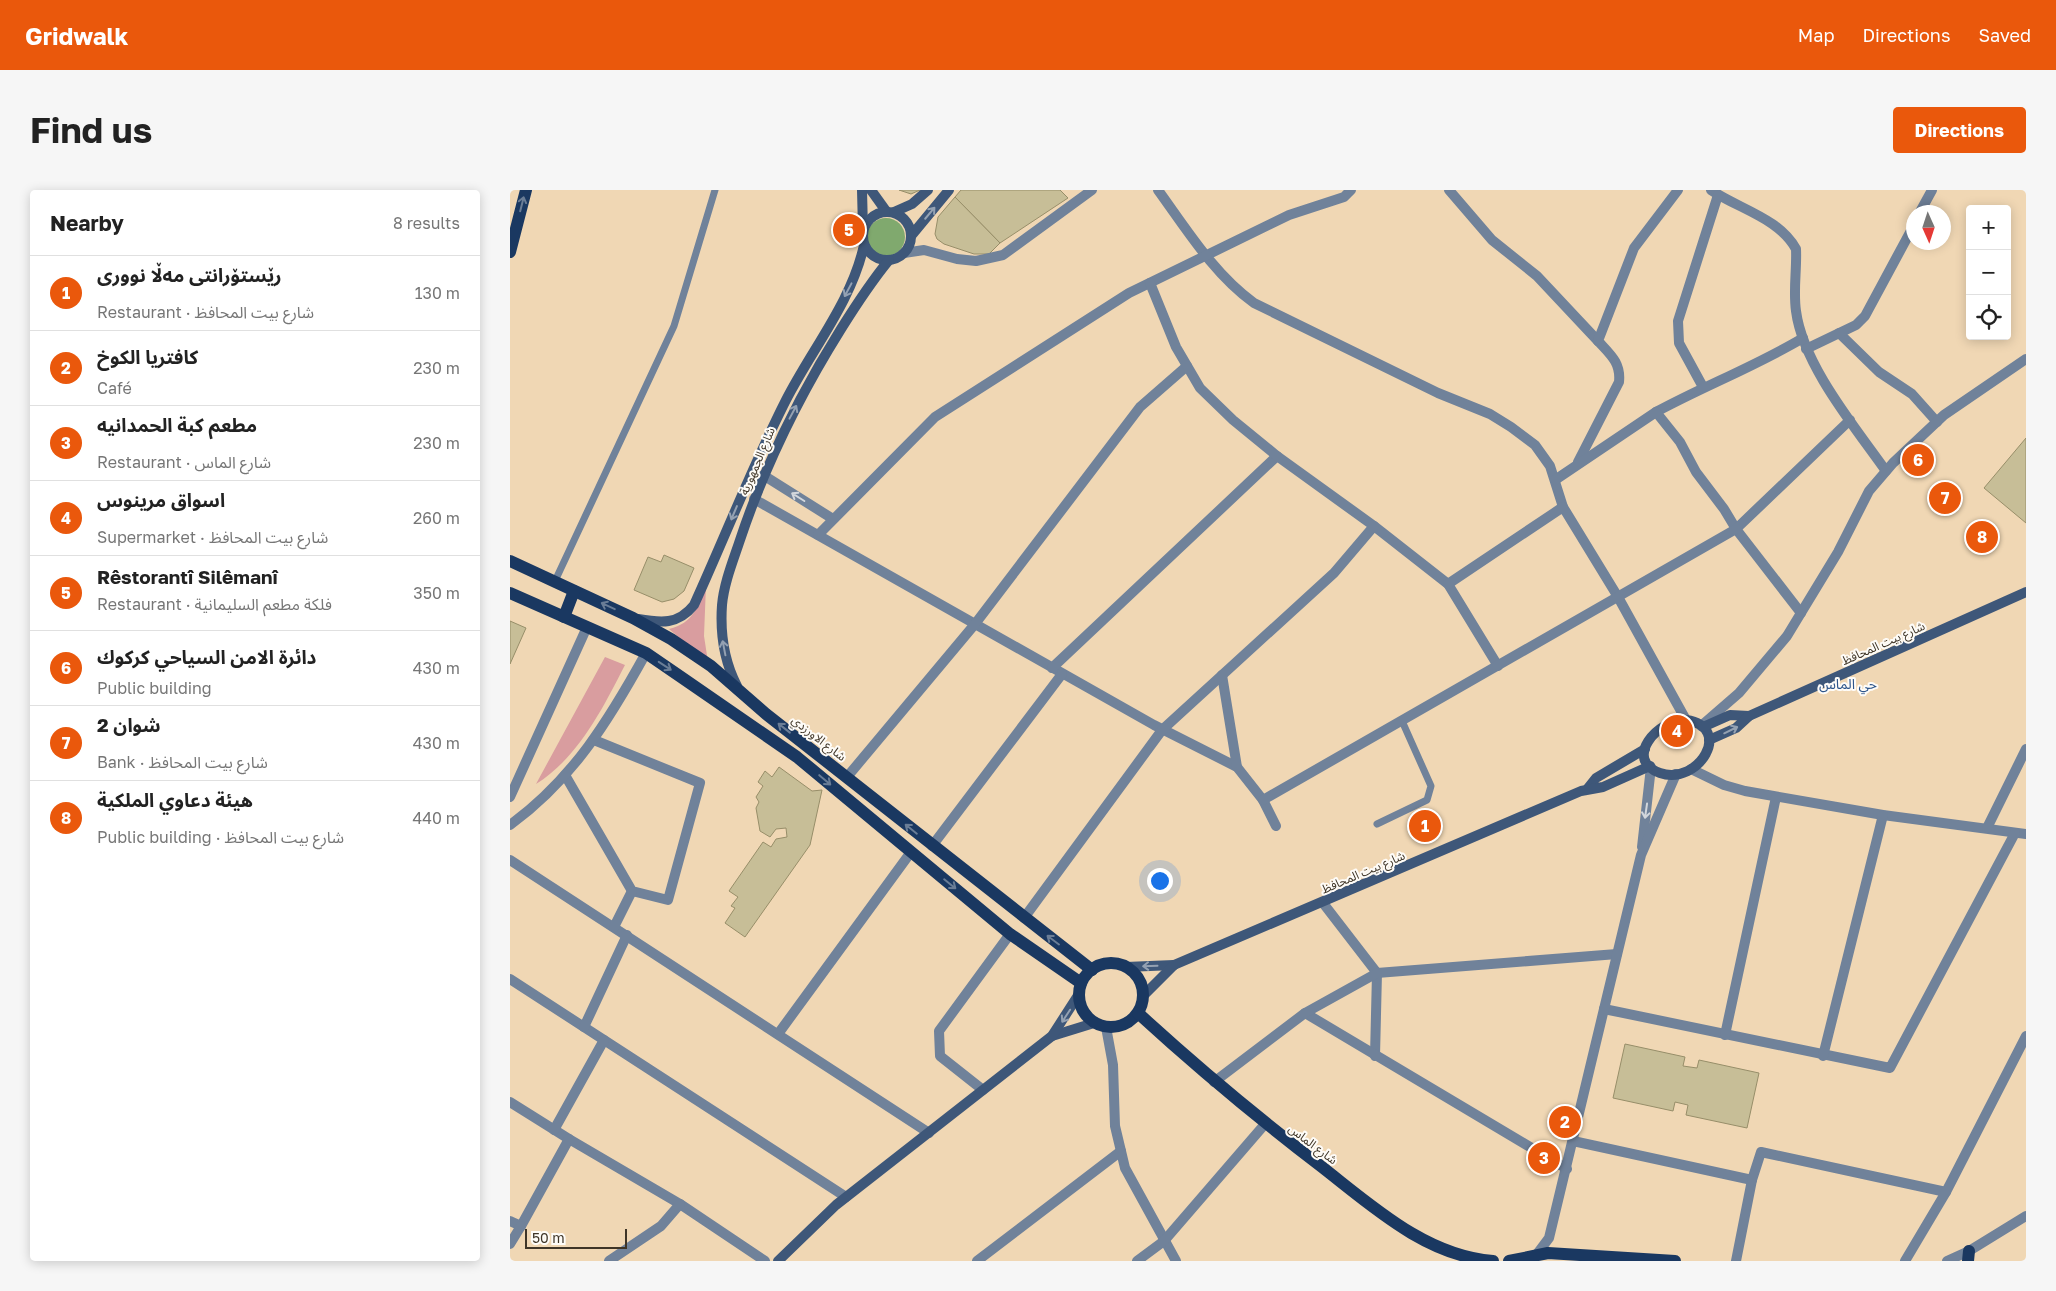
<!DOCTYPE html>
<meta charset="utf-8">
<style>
:root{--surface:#fff;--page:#f6f6f6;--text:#222;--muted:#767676;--line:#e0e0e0;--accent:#ea580c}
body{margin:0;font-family:"Golos Text","Noto Sans Arabic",sans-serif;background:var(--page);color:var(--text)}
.controls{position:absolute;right:15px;top:15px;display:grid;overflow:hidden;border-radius:5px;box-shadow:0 2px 12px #0003}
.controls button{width:45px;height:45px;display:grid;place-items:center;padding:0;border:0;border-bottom:1px solid var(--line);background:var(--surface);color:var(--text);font:25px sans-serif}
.compass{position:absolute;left:1396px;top:15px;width:45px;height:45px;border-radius:50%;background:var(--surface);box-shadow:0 2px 12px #0003;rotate:177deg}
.scale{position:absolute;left:15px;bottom:12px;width:102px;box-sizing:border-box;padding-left:5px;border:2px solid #3f3527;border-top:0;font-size:14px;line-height:18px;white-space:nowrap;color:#3f3527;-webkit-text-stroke:4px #fefcf8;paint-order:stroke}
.you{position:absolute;left:649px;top:690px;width:18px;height:18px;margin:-12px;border:4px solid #fff;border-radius:50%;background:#1a73e8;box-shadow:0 0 0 8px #1a73e833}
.badge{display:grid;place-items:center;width:32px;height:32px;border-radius:50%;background:var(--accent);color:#fff;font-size:16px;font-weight:700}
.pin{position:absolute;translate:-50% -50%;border:2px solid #fff;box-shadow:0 1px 5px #0006}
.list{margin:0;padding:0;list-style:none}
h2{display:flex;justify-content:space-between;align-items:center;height:65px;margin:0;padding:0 20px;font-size:21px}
h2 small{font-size:16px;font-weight:400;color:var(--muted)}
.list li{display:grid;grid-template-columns:32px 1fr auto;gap:15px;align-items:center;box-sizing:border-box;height:75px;padding:0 20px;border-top:1px solid var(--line)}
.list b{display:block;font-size:19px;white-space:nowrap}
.list p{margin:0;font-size:16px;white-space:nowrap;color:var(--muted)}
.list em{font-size:16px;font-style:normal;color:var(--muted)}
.icon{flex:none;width:28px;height:28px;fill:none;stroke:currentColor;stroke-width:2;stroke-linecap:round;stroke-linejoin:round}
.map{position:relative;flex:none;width:1516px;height:1071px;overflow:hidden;border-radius:5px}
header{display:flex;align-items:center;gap:30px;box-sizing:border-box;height:70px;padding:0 25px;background:var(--accent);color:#fff}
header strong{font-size:24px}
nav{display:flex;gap:28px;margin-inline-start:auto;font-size:18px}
.intro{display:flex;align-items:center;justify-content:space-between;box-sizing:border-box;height:120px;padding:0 30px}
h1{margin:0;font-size:35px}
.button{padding:12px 22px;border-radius:5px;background:var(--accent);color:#fff;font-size:18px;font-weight:700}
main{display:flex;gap:30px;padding:0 30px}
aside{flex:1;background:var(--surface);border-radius:5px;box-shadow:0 2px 12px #0003}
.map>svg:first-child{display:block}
.green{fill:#d99d9f}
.water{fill:#80a96e}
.building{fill:#c7be97;stroke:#978e69}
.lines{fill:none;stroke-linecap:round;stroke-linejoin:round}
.lane{stroke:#70829a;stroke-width:7}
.street{stroke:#70829a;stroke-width:10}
.secondary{stroke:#3e5779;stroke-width:10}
.primary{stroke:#1a3861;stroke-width:12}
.oneway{stroke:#6a7d96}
.oneway2{stroke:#94a1b2}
.oneway3{stroke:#d3d7dc}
.labels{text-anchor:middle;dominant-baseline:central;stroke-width:4;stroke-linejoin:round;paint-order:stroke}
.street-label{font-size:12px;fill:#3f3527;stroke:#fefcf8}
.neighbourhood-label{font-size:14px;fill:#2d558b;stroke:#fefcf8}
</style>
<header>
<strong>Gridwalk</strong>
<nav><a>Map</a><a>Directions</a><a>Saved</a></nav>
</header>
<div class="intro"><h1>Find us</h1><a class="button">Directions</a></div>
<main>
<aside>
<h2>Nearby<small>8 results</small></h2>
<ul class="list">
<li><span class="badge">1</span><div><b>رێستۆرانتی مەڵا نووری</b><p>Restaurant · شارع بيت المحافظ</p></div><em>130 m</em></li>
<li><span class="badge">2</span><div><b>كافتريا الكوخ</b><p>Café</p></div><em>230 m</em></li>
<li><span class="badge">3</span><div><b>مطعم كبة الحمدانيه</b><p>Restaurant · شارع الماس</p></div><em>230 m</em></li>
<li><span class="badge">4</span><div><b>اسواق مرينوس</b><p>Supermarket · شارع بيت المحافظ</p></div><em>260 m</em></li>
<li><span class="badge">5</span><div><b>Rêstorantî Silêmanî</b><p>Restaurant · فلكة مطعم السليمانية</p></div><em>350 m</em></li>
<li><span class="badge">6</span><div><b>دائرة الامن السياحي كركوك</b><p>Public building</p></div><em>430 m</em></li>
<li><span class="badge">7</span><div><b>شوان 2</b><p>Bank · شارع بيت المحافظ</p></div><em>430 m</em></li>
<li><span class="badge">8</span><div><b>هيئة دعاوي الملكية</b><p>Public building · شارع بيت المحافظ</p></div><em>440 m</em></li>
</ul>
</aside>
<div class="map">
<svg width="1516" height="1071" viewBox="0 0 1516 1071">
<rect width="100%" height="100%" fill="#f0d7b4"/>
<g class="green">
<path d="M196 395 194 446 198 472 159 439C184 433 187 417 196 395Z"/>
<path d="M95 467 115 475C93 518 68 568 26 594Z"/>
</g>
<circle class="water" cx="376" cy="47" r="19"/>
<g class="building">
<path d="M389 0H410L401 4Z"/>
<path d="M451 0H550L558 8 490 53 445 7Z"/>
<path d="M445 7 490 53 479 64H464L434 54 427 49 425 44 428 27Z"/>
<path d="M1516 248V333L1474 298Z"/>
<path d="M154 365 184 378 174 401 164 409 152 412 124 400 138 367 151 372Z"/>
<path d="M0 431 16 438 0 474Z"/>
<path d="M269 577 302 601 312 600 300 655 235 747 215 733 225 718 221 716 228 707 219 701 253 652 261 657 266 649 277 647 276 638 266 639 260 647 250 641 246 618 249 612 246 607 253 596 248 592 255 581 262 587Z"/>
<path d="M1115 854 1175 867 1173 876 1187 878 1189 870 1249 883 1237 938 1176 925 1178 915 1165 912 1163 921 1103 908Z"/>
</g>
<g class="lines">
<g class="lane">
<path d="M45 391 164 136 205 0"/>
<path d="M867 634 917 610 921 596 892 531"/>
</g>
<g class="street">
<path d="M648 0C677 40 704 84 744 113L928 203 980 224 1001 237 1025 255 1040 276 1053 317"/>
<path d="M939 0 982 50 1027 86 1088 151"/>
<path d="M1201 0C1229 19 1269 28 1286 59 1287 80 1283 100 1286 121 1293 175 1345 237 1376 281"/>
<path d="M1410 22 1422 0"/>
<path d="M394 63 414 60 447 69 466 71 493 65 582 0"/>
<path d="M1329 143 1369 182 1402 204 1427 232"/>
<path d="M1296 159 1346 135 1355 126 1404 35"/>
<path d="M1193 197 1169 153 1168 131 1208 5"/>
<path d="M1146 222C1194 196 1246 176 1293 148"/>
<path d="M1068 272 1109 192C1111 173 1101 165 1088 151L1124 58 1168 0"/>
<path d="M253 285 323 329"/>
<path d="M1045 290 1146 222 1170 252 1186 282 1214 319 1226 339 1291 423"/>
<path d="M244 309 644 535 727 577 753 610 766 636"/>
<path d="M864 336 938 394 988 476"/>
<path d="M308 345 425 227 619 103 779 25 834 7 841 0"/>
<path d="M938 394 1053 317 1108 407 1176 530"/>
<path d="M542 478 767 266"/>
<path d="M712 485 727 577"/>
<path d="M1191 536 1229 503 1277 446 1328 362 1359 301 1383 273 1434 225 1516 169"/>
<path d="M1181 579 1214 595 1235 601 1373 625 1516 644"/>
<path d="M55 585 122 701 158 710 190 593 84 550"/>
<path d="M337 587 465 434 630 217 677 176"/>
<path d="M0 607 77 437"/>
<path d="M753 610 1226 339 1340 230"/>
<path d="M0 635C63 589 99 530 136 463"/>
<path d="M1477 638 1516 559"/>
<path d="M422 656 552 484"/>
<path d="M1132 657 1141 577"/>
<path d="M0 670 419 943"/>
<path d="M813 713 867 783 865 866"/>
<path d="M514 728 652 540 824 383 864 336 767 266 723 230 690 198 666 157 640 93"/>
<path d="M104 737 122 701"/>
<path d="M0 789 336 1007"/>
<path d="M1094 819 1380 878 1505 643"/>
<path d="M795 823 1057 979"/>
<path d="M74 837 117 745"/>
<path d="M596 837 603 875 605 936 615 978 666 1071"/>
<path d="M268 844 401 662"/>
<path d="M1215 845 1266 607"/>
<path d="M1313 866 1373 625"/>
<path d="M704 892 795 823 867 783 1107 764"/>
<path d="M473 900 430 866 429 841 500 744"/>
<path d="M0 912 59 949"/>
<path d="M44 940 94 850"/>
<path d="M1063 951 1242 990 1226 1071"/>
<path d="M1242 990 1251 962 1436 1002"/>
<path d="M0 1031 11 1036 59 949 170 1014 255 1071"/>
<path d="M0 1054 11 1036"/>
<path d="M1027 1064 1039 1048 1131 665 1166 584"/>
<path d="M99 1071 151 1036 170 1014"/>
<path d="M467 1071 611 961"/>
<path d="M627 1071 654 1051 755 934"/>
<path d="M1395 1071 1436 1002 1516 846"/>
<path d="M1437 1071 1459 1061 1516 1026"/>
</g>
<g class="secondary">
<path d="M352 0 353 39"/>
<path d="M361 0 376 21"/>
<circle cx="377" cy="46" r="24"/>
<path d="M384 22 402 14 418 0"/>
<path d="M401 46 439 0"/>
<path d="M128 429C151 433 168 435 184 415 215 347 242 277 276 210 302 159 342 111 354 55"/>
<path d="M227 496C214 471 210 444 212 415 214 393 223 371 230 350 255 275 289 206 331 139 346 115 361 92 379 70"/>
<path d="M1176 530C1224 537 1189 596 1150 583 1113 570 1147 529 1176 530Z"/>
<path d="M1193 537 1220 525 1239 526"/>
<path d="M1199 550 1226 538 1239 526 1516 402"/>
<path d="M1078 598 1086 588 1135 559"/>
<path d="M616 777 664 775"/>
<path d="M633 806 664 775 1071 601 1093 597 1140 576"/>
<path d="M542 846 584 833"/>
<path d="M268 1071 326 1015 542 846 569 804"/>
</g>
<g class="primary">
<path d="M0 62 16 0"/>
<path d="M0 371 123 428 161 449 201 476 256 524 582 780"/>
<path d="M0 403 136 463 171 487 287 567 500 744 571 793"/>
<path d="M54 427 64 401"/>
<circle cx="601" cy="805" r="32"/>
<path d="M628 823C687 877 748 928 812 977 862 1016 916 1066 983 1071"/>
<path d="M999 1071 1038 1063 1165 1071"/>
<path d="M1458 1071 1459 1061"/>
</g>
</g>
<defs><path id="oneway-shaft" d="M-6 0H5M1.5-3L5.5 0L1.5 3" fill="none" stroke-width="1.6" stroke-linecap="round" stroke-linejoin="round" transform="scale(1.25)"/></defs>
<g class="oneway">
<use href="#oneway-shaft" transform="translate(12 14) rotate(-76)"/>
<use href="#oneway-shaft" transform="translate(98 416) rotate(-155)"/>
<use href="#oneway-shaft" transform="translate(155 476) rotate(33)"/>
<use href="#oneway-shaft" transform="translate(274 538) rotate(-142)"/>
<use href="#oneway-shaft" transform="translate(315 590) rotate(40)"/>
<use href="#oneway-shaft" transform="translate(401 639) rotate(-141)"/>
<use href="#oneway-shaft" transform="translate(440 694) rotate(39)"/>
<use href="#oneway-shaft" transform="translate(543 750) rotate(-143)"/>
</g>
<g class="oneway2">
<use href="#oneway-shaft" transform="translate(420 23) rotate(-50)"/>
<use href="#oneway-shaft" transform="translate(338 100) rotate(118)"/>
<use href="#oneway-shaft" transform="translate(283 222) rotate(-62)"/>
<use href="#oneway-shaft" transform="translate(224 323) rotate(113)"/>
<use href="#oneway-shaft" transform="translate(214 458) rotate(-101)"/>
<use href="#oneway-shaft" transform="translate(1221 540) rotate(-26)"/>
<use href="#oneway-shaft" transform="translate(640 776) rotate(178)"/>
<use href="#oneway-shaft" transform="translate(556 826) rotate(123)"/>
</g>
<g class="oneway3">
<use href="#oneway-shaft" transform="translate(288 307) rotate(-148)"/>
<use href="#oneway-shaft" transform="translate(1136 621) rotate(98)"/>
</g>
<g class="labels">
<g class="street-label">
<text transform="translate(247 271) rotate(-67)">شارع الجمهورية</text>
<text transform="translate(1373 453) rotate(-24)">شارع بيت المحافظ</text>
<text transform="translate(309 548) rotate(38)">شارع الاورزدي</text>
<text transform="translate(853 682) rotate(-23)">شارع بيت المحافظ</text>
<text transform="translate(803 954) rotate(37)">شارع الماس</text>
</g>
<g class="neighbourhood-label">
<text x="1338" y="493">حي الماس</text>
</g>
</g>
</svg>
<div class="controls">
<button>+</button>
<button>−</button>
<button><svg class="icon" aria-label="locate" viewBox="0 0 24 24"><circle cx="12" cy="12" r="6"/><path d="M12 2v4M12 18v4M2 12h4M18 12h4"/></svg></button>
</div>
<svg class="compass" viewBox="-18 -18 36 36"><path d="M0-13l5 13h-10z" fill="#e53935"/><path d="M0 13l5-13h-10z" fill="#767676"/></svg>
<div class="scale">50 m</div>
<div class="you"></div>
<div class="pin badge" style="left:915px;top:636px">1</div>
<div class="pin badge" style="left:1055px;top:932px">2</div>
<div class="pin badge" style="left:1034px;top:968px">3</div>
<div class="pin badge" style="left:1167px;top:541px">4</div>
<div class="pin badge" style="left:339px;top:40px">5</div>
<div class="pin badge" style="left:1408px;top:270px">6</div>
<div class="pin badge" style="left:1435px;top:308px">7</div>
<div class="pin badge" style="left:1472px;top:347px">8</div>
</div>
</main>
